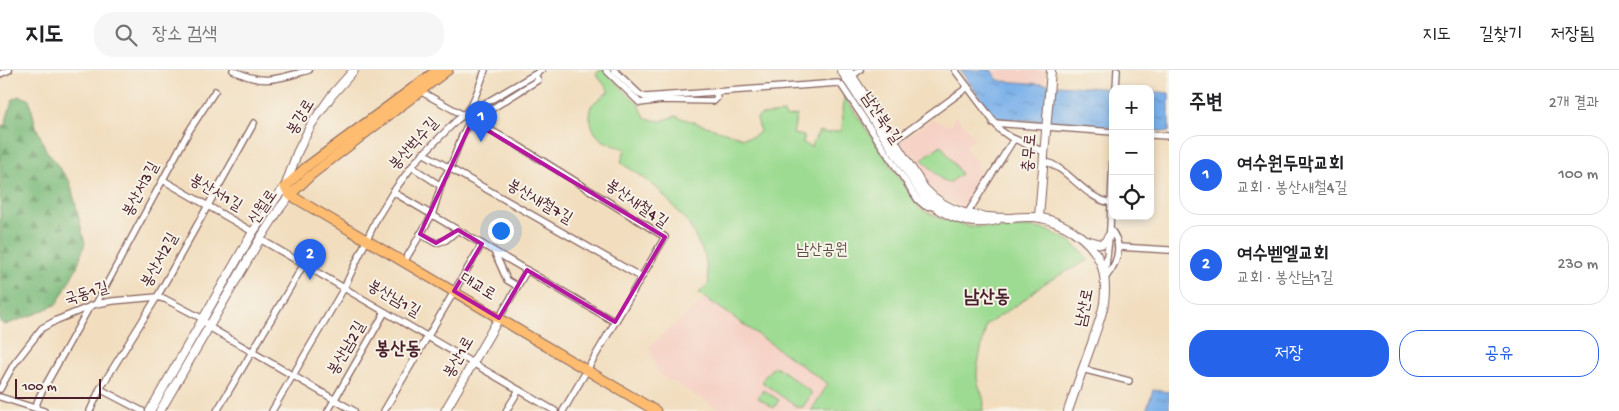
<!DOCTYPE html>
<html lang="ko">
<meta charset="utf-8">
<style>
:root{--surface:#fff;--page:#f6f6f6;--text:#202124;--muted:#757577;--line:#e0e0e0;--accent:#2563eb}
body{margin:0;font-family:"Gochi Hand","Poor Story",sans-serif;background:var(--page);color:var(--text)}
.controls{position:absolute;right:15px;top:15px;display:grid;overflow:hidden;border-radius:10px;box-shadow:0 2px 8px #0003}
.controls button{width:45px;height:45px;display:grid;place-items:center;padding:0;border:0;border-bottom:1px solid var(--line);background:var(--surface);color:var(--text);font:25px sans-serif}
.scale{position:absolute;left:15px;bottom:12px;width:86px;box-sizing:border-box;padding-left:5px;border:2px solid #4a1f2b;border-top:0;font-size:14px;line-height:18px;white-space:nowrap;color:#4a1f2b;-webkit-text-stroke:4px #f7f3e8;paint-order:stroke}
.you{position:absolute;left:500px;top:160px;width:18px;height:18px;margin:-12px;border:4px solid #fff;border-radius:50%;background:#1a73e8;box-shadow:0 0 0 8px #1a73e833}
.badge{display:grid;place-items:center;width:32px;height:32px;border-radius:50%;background:var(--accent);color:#fff;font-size:16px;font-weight:700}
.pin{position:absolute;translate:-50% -41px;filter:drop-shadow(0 1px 2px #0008)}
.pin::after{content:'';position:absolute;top:26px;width:18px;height:15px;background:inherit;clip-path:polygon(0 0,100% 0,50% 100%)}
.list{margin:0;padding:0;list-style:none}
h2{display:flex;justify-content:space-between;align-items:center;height:65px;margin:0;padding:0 20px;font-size:21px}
h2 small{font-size:16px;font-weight:400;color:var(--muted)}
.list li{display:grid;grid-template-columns:32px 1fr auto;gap:15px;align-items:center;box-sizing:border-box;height:80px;margin:0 10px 10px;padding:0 10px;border:1px solid var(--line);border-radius:20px}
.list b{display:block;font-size:19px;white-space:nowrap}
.list p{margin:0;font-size:16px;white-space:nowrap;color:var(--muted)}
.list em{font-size:16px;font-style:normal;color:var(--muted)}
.actions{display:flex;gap:10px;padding:15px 20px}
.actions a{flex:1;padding:11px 0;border:1px solid var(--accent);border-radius:20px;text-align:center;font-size:18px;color:var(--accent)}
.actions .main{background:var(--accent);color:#fff}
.icon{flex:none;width:28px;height:28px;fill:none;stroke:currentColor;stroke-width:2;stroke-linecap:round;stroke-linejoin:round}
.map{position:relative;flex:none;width:1169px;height:341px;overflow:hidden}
header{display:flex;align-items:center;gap:30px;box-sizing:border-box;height:70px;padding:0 25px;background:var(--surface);border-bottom:1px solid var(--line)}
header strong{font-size:24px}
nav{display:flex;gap:28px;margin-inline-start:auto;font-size:18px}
.search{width:350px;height:45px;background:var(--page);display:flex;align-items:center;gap:12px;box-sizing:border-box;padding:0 18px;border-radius:20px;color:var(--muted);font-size:19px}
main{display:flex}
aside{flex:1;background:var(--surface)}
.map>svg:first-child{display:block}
.built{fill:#f6d1c5}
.forest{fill:url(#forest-firs);stroke:#646d53}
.park{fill:#9cdb91;stroke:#737d5e}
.water{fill:url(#water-ripples);stroke:#62688a}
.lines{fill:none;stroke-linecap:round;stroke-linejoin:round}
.minor-casing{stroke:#85625f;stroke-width:8}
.tertiary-casing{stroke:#85625f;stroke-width:10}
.primary-casing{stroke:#85625f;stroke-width:11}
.minor{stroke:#fff;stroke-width:5.5}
.tertiary{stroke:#fff;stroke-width:8}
.primary{stroke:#fdbc6f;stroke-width:9}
.marked{fill:none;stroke:#b5179e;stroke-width:4;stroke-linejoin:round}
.labels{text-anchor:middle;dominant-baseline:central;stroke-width:4;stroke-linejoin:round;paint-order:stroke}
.street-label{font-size:16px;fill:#4a1f2b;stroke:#f7f3e8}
.park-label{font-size:16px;fill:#5e4e44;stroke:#f7f3e8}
.quarter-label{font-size:19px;font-weight:bold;fill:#4a1f2b;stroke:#f7f3e8}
</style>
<header>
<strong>지도</strong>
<div class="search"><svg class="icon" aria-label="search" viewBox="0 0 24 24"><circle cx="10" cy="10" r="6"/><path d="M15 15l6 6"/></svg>장소 검색</div>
<nav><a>지도</a><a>길찾기</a><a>저장됨</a></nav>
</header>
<main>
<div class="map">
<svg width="1169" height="341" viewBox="0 0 1169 341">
<defs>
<pattern id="forest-firs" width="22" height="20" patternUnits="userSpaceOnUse" patternTransform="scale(1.25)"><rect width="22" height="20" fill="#7dbb7b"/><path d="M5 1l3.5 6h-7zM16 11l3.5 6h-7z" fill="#689765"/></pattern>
<pattern id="water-ripples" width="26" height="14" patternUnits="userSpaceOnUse" patternTransform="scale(1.25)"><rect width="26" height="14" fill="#7bb1ea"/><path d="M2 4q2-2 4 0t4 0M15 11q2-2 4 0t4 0" fill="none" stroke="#678fbe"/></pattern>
</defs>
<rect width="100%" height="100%" fill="#f7f3e8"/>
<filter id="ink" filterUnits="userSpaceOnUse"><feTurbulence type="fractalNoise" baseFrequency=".02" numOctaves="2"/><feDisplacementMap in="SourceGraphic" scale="10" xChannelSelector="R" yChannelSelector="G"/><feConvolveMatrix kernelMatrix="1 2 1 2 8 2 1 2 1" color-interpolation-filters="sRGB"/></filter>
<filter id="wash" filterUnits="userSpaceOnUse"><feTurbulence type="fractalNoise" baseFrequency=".0096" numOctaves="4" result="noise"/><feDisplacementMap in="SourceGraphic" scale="20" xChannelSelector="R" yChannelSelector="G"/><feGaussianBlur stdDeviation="1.12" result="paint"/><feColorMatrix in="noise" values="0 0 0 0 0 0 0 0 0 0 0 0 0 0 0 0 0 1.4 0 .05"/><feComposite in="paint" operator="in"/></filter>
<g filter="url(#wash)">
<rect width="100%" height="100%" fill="#f2debf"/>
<g class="built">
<path d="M992 0H1046L1045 13 1001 10Z"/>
<path d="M956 45 975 69 965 77 986 106 965 138 948 131 937 124 926 112 901 76 900 72 932 49 951 56Z"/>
<path d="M705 228 828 314 811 341H723L659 304 649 277Z"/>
</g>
<path class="forest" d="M19 26 29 29 36 56 46 80 70 112 85 173 77 197 57 234 35 244 5 255 0 252V56L5 55 12 30Z"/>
<g class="park">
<path d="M600 0H604L639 35 646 49 661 51 675 46 743 68 751 67 758 64 760 61 757 48 761 45 784 43 786 47 797 45 793 64 804 66 803 73 811 77 819 61 827 63 842 60 844 26 920 139 942 149 968 156 1005 159 1029 157 1047 160 1070 171 1085 185 1088 190 1045 213 1021 232 986 255C984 269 978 289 977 303 976 319 987 325 983 341H811L828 314 699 223 709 213 705 186 689 154 658 119 640 105 621 93 625 79C608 73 595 71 591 52 590 47 589 41 591 36 595 31 604 25 609 21L596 4Z"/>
<path d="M941 75 961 104 949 113 941 109 922 89Z"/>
<path d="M773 297H777L811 322V325L803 337H797L763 313V309Z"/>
<path d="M763 320 779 330 774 338 758 328Z"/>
</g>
<g class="water">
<path d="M960 0H991L997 9 1002 11 1113 19V57L997 48 992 44Z"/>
<path d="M1150 21 1169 23V62L1150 60Z"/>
<path d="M1153 320 1169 322V341H1146Z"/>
</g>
</g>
<g filter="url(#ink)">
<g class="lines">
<g class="minor-casing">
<g id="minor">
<path d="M233 0C262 16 278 9 309 0"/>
<path d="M606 0 640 33 662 30 714 31 717 28 716 23"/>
<path d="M614 0 639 24 645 27 838 13 842 16 918 130 925 136 936 137"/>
<path d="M955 0 1000 60 1010 67 1044 82"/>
<path d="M0 4 9 0"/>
<path d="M852 6 860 0"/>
<path d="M1116 19 1117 0"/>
<path d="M420 21 517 75 665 167 563 341"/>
<path d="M465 45 542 0"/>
<path d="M993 53 1113 62"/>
<path d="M1150 65 1169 66"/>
<path d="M894 71 968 17"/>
<path d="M423 83 641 207"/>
<path d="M1044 91C1070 99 1084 128 1111 133"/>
<path d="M412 97 441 116"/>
<path d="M163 110 253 162"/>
<path d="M393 122 615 252"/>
<path d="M967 144 1014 69"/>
<path d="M420 164 436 173 446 170 458 160"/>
<path d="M260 169 555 341"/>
<path d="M1119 177 1169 180"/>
<path d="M494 181 507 210 517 216"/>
<path d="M404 192 432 145 443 109 450 98 462 66 466 58 472 51 538 10 535 5"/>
<path d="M1105 205 1110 159 1113 85"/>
<path d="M1106 207C1118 192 1124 175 1110 159"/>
<path d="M96 234 189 61 215 21"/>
<path d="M499 248 527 200"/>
<path d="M1082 299 1129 311"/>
<path d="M0 319 14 294 42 258 57 250 96 234 113 231 157 227 165 229 203 249 209 257 354 341"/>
<path d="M100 319 142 341"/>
<path d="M0 327 44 341"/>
<path d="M35 338 40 325 90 236"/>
<path d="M90 341 100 319 157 227 254 53"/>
<path d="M217 341 304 194"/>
<path d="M272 341 344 218 377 148 393 122 416 91 457 50C473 40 479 17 485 0"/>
<path d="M328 341 385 242"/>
<path d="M384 341 482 174"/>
<path d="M506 341 519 320"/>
</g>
</g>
<g class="tertiary-casing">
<g id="tertiary">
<path d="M841 0 924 127C944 146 968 157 997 150"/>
<path d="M848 0 924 118C947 144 978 148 1011 148 1021 147 1032 146 1041 148 1053 150 1063 155 1073 161 1100 179 1108 201 1104 233 1102 246 1096 260 1092 273 1084 295 1076 318 1068 341"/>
<path d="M1039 147 1051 0"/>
<path d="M1086 170 1101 174 1105 172 1109 166"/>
<path d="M150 341 253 162 276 128 285 117 297 83 311 55 332 25 354 0"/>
<path d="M160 341 260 169 280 138 290 125"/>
<path d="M445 341 499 248"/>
</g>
</g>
<g class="primary-casing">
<g id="primary">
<path d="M437 0 305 98 285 117 290 125 656 341"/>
<path d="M290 125 311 105 448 0"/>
</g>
</g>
<use href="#minor" class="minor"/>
<use href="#tertiary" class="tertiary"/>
<use href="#primary" class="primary"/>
</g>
</g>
<path class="marked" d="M472 51 665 167 615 252 527 200 499 248 454 221 482 174 458 160 436 173 420 164Z"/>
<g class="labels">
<g class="street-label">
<text transform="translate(302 48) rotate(-59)">봉강로</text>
<text transform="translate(880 49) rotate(56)">남산북1길</text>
<text transform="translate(415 75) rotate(-48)">봉산벅수길</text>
<text transform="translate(1031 83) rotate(-85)">충무로</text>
<text transform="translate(142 120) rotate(-62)">봉산서3길</text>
<text transform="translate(215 124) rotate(30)">봉산서1길</text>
<text transform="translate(539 133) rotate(30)">봉산새철7길</text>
<text transform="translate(636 135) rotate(35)">봉산새철4길</text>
<text transform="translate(264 138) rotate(-55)">신월로</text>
<text transform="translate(161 191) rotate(-61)">봉산서2길</text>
<text transform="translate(477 218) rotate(31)">대교로</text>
<text transform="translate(87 225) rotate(-17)">국동1길</text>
<text transform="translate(393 230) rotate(30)">봉산남1길</text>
<text transform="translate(1086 238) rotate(-78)">남산로</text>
<text transform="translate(348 279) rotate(-60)">봉산남2길</text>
<text transform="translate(460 288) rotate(-60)">봉산1로</text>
</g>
<g class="park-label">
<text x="822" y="181">남산공원</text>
</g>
<g class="quarter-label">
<text x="987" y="228">남산동</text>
<text x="398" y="280">봉산동</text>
</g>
</g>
</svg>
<div class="controls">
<button>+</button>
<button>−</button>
<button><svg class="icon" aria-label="locate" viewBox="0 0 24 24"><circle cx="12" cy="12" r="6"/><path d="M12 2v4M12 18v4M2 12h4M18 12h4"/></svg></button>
</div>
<div class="scale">100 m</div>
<div class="you"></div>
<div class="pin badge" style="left:481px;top:72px">1</div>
<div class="pin badge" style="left:310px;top:210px">2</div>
</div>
<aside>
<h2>주변<small>2개 결과</small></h2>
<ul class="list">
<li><span class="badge">1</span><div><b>여수원두막교회</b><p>교회 · 봉산새철4길</p></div><em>100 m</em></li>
<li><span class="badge">2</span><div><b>여수벧엘교회</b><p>교회 · 봉산남1길</p></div><em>230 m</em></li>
</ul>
<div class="actions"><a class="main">저장</a><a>공유</a></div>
</aside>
</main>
